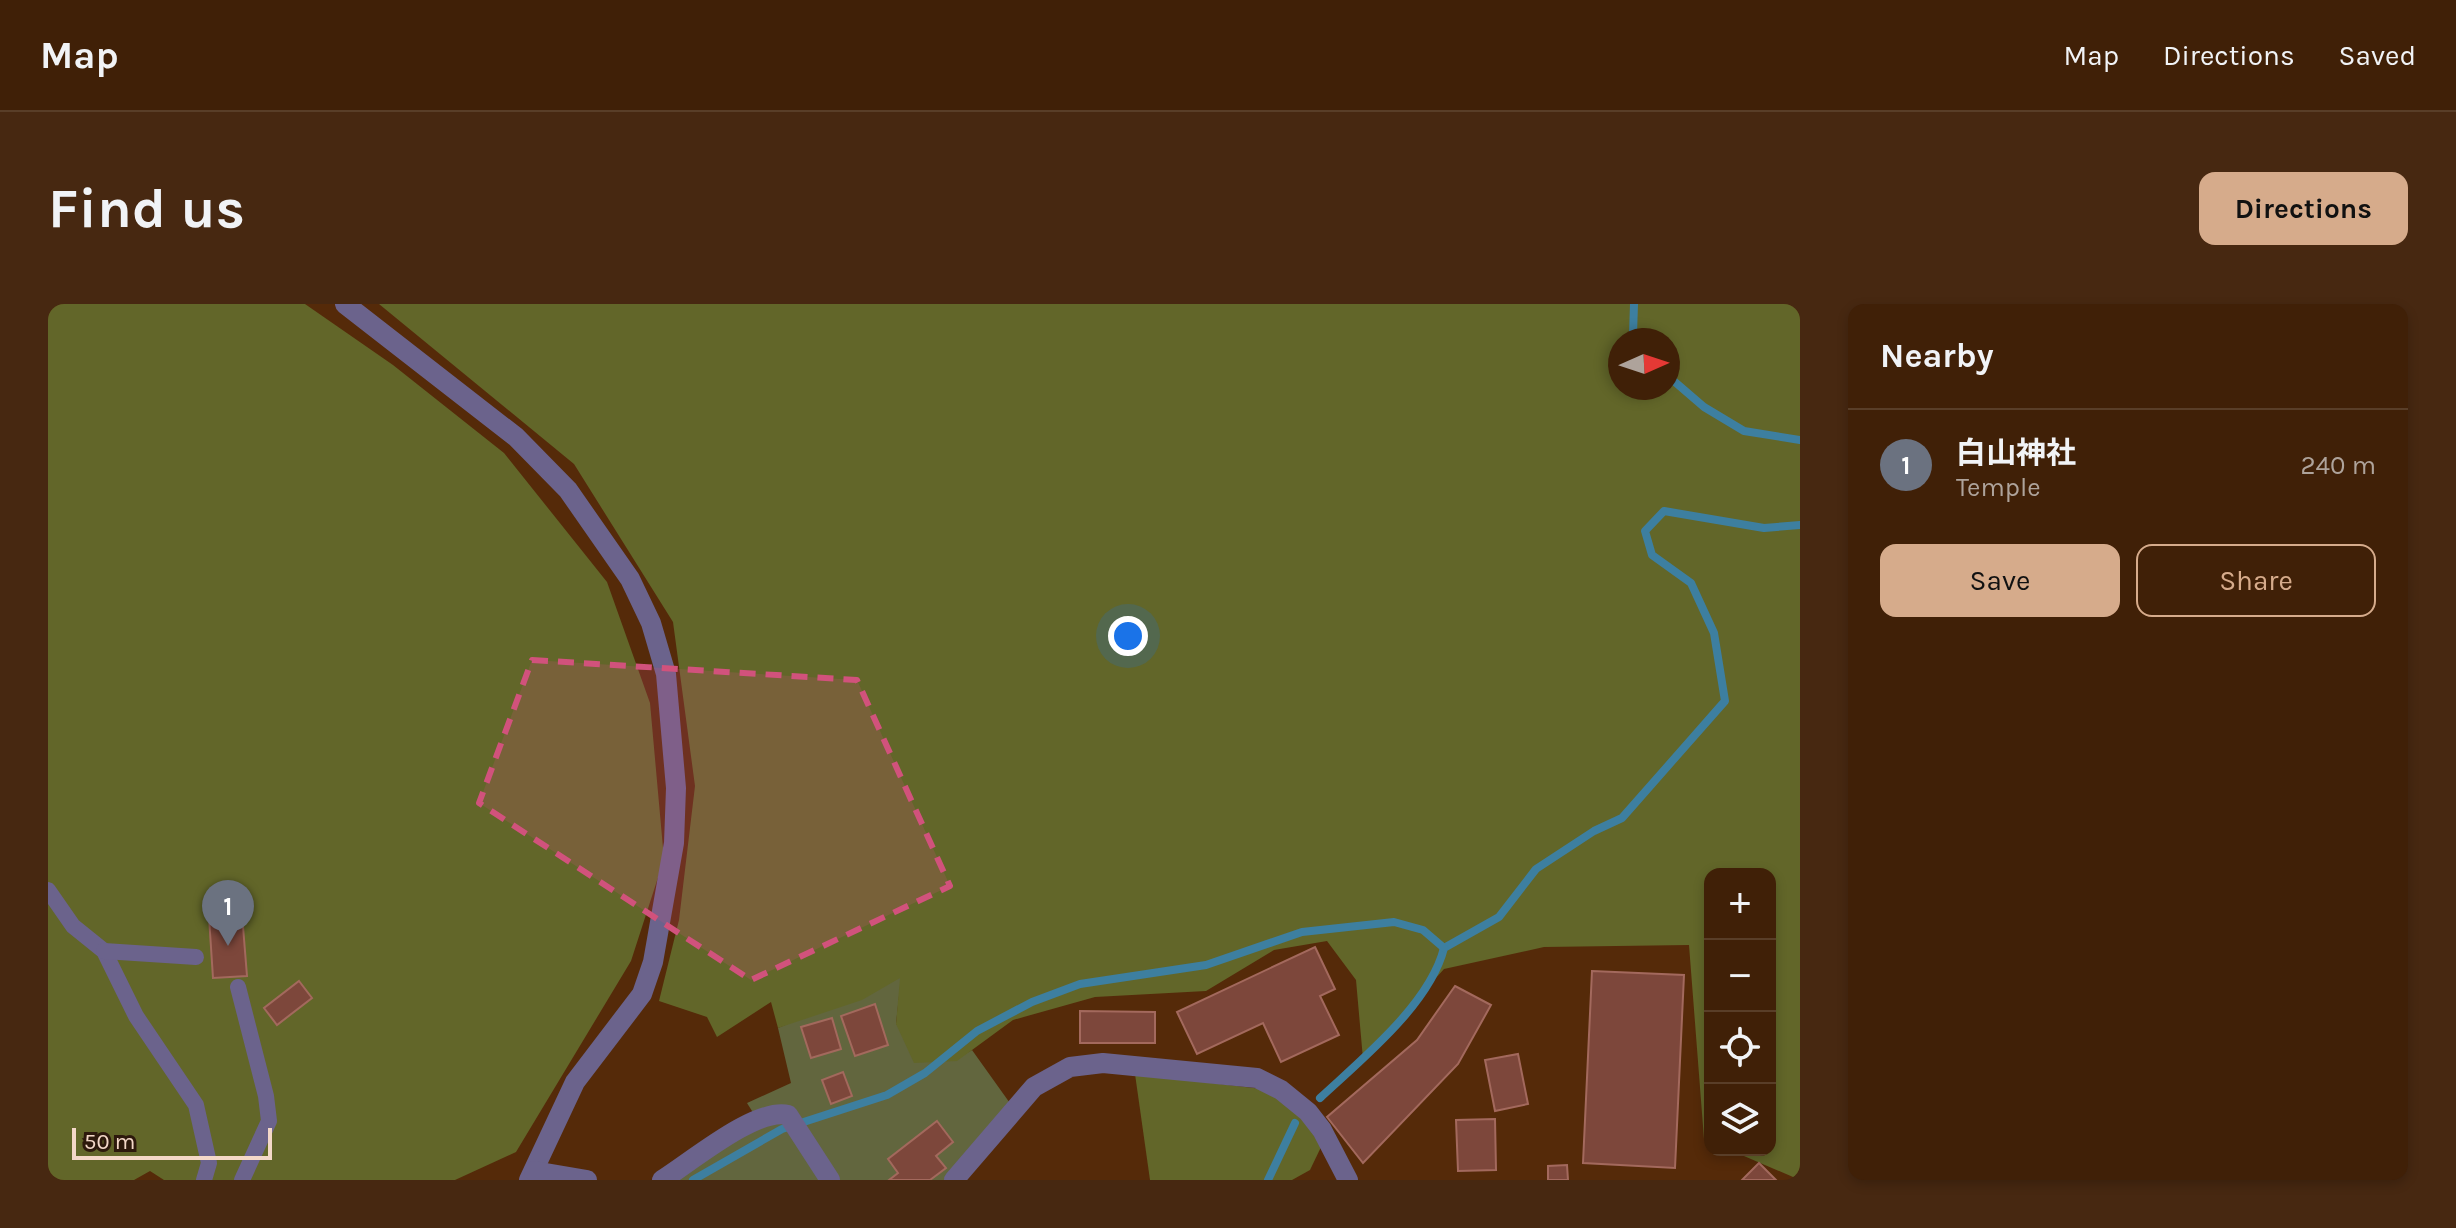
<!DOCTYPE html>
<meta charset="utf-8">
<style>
:root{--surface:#402007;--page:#472811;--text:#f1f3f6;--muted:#aea39b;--line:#593e28;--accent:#d6ab8b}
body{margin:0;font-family:Karla,"Noto Sans JP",sans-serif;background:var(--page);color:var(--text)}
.controls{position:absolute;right:24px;bottom:24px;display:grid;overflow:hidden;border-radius:16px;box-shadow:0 4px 12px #0003}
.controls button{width:72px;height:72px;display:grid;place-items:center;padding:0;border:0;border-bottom:2px solid var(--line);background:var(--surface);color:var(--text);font:40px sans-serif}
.compass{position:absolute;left:1560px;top:24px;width:72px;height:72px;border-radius:50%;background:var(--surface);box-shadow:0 4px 12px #0003;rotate:87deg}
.scale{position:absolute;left:24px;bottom:20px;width:200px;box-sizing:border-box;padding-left:8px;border:4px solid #f4d8c8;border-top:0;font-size:22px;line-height:28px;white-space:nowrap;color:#f4d8c8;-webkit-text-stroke:6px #2d190c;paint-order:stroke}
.you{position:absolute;left:1080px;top:332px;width:28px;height:28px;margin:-20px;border:6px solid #fff;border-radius:50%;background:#1a73e8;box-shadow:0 0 0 12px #1a73e833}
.badge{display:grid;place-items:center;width:52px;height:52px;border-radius:50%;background:var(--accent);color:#fff;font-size:26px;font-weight:700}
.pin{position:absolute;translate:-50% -66px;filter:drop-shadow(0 2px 4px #0008)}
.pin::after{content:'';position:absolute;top:42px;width:28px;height:24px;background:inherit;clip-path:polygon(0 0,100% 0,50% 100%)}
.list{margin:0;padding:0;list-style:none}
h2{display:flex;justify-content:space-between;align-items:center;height:104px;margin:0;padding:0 32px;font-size:34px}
h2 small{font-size:26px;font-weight:400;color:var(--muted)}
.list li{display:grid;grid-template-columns:52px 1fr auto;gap:24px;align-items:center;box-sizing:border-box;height:112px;padding:0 32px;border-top:2px solid var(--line)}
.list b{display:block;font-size:30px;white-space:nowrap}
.list p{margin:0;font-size:26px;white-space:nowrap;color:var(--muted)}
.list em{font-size:26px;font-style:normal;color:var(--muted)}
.actions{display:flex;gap:16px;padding:24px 32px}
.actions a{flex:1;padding:18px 0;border:2px solid var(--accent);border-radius:16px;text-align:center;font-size:28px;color:var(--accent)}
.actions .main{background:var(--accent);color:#111}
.icon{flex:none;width:44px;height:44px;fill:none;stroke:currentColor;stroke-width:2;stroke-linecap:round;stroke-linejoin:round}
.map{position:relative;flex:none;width:1752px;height:876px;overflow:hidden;border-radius:16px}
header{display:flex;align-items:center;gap:48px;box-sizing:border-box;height:112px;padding:0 40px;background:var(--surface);border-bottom:2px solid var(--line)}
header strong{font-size:38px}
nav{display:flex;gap:44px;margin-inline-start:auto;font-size:28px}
.intro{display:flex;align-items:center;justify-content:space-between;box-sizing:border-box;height:192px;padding:0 48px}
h1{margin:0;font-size:56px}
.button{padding:20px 36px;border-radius:16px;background:var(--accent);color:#111;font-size:28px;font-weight:700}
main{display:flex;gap:48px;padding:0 48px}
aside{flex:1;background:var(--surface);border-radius:16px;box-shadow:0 4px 12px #0003}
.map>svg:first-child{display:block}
.green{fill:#62663e}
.forest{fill:#626629;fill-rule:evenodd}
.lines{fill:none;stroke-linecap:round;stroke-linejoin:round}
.stream{stroke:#3d7fa0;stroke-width:8}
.building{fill:#7d473b;stroke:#a3695d;stroke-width:2}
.lane{stroke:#6b638c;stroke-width:16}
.street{stroke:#6b638c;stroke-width:20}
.marked{fill:#d1527c;fill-opacity:0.2;stroke:#d1527c;stroke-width:6;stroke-dasharray:16 10;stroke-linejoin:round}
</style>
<header>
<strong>Map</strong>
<nav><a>Map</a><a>Directions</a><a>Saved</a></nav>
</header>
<div class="intro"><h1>Find us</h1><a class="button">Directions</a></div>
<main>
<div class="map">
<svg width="1752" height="876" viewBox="0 0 1752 876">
<rect width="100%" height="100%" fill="#552a09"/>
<path class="green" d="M853 673 848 720 909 755 924 746 964 802 906 876H620L709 815 699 799 743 779 730 724Z"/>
<g class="forest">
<path d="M0 0H257L345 61 456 149 559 278 602 399 616 555 583 657 468 848 407 876H116L102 867 86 876H0Z"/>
<path d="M331 0H1752V876L1682 846H1722V570H1662V837L1656 835 1641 641 1496 643 1396 665 1315 755 1308 676 1279 637 1226 646 1158 687 1047 693 965 716 909 757 866 759 848 720 852 674 814 696 730 724 723 698 669 733 659 713 611 697 631 616 647 482 625 318 526 160ZM1572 36H1620V84H1572Z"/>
<path d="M1087 770 1214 785 1231 794 1252 813 1274 841 1262 866 1244 876H1102Z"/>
</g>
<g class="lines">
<g class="stream">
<path d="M1586 0 1585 31 1589 36"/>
<path d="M1620 72 1656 103 1696 127 1752 136"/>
<path d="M1272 794C1314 755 1382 700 1396 644L1451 613 1488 565 1546 527 1574 514 1677 397 1666 329 1643 279 1604 251 1597 227 1616 207 1716 224 1752 221"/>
<path d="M645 876 734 825 839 791 877 769 929 727 984 698 1032 680 1158 661 1254 628 1346 618 1375 626 1396 644"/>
<path d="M1220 876 1247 819"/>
</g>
</g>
<g class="building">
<path d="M194 610 199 672 165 674 161 613Z"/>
<path d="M1267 643 1287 685 1272 692 1291 731 1233 758 1215 719 1149 750 1129 708Z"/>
<path d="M1544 667 1636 671 1627 864 1535 859Z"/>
<path d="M251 677 264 694 229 721 216 704Z"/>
<path d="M1407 682 1443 701 1410 760 1315 859 1279 813 1369 736Z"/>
<path d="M827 700 840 741 807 752 793 712Z"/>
<path d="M1032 707 1107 708V739H1032Z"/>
<path d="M784 714 793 745 763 754 753 723Z"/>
<path d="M1470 750 1480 800 1447 807 1437 756Z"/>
<path d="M795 768 804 792 783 800 774 776Z"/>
<path d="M1447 815 1448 866 1410 867 1408 816Z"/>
<path d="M889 817 905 838 888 852 898 864 882 876H841L850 869 840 855Z"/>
<path d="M1711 859 1728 876H1694Z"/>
<path d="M1519 861 1520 876H1500V862Z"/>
</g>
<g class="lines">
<g class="lane">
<path d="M0 586 25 622 56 647 88 712 148 801 161 859 156 876"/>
<path d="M56 647 148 653"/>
<path d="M190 683 218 792 221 817 194 876"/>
</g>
<g class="street">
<path d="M297 0 468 133 520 186 582 275 603 319 618 370 628 484 626 539 605 658 594 690 527 778 481 876"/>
<path d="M486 867 539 876"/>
<path d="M614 876C643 858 708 803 740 811L782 876"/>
<path d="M906 876 986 783 1022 763 1055 759 1209 774 1233 786 1260 808 1274 826 1300 876"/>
</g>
</g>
<path class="marked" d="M484 356 809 376 902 582 703 676 431 499Z"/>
</svg>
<div class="controls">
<button>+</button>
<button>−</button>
<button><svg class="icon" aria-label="locate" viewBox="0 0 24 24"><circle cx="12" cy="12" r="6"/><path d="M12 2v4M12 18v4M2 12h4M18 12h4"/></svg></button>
<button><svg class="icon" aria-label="layers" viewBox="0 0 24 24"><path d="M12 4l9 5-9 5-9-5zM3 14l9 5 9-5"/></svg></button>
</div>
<svg class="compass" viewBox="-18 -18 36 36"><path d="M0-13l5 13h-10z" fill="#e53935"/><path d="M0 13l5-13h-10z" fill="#aea39b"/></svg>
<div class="scale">50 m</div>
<div class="you"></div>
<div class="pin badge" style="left:180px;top:642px;background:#6b7280">1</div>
</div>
<aside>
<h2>Nearby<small></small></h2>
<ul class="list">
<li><span class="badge" style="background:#6b7280">1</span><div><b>白山神社</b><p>Temple</p></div><em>240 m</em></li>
</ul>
<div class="actions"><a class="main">Save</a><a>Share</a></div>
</aside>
</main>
